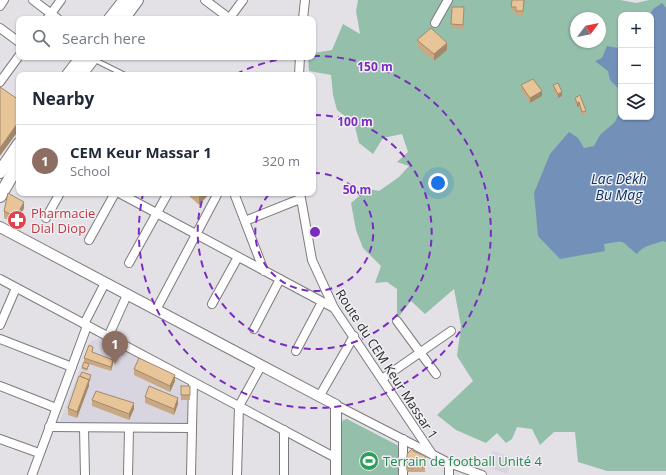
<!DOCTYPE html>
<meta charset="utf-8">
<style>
:root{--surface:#fff;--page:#f6f6f7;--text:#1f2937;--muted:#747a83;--line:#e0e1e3;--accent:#0b8043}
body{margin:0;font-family:"Open Sans",sans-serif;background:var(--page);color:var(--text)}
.controls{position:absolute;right:12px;top:12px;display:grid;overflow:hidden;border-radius:8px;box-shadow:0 1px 3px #0004}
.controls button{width:36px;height:36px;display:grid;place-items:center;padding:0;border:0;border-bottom:1px solid var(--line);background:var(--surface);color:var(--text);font:20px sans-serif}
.compass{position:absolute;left:570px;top:12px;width:36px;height:36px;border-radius:50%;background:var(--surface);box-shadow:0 1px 3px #0004;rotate:58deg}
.you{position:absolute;left:438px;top:183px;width:14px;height:14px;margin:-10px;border:3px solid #fff;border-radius:50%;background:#1a73e8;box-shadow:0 0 0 6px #1a73e833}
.badge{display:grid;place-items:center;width:26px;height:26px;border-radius:50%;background:var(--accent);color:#fff;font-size:13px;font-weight:700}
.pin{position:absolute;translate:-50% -33px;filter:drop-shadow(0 1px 2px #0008)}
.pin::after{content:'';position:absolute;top:21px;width:14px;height:12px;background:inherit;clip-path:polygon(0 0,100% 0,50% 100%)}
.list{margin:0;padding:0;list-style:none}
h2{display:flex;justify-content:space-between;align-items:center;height:52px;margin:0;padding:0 16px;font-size:17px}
h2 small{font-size:13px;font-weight:400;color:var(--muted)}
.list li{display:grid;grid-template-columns:26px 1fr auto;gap:12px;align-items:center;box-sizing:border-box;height:72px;padding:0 16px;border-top:1px solid var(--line)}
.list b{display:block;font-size:15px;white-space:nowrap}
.list p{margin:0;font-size:13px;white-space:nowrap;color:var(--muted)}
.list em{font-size:13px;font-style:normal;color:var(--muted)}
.icon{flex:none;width:22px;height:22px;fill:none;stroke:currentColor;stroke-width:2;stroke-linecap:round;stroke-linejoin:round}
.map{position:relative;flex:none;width:666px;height:475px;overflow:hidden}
.search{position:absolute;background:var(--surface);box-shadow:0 1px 3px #0004;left:16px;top:16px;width:300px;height:44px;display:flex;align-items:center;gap:10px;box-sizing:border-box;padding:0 14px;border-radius:8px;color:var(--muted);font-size:15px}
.panel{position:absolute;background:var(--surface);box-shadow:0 1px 3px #0004;left:16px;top:72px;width:300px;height:124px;border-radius:8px}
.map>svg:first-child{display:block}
.built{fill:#d8d4e0}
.green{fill:#94bfaa;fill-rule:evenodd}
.water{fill:#7390b9}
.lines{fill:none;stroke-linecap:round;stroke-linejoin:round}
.service-casing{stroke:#7c7a7e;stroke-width:6}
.minor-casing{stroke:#7c7a7e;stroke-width:10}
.tertiary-casing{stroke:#7c7a7e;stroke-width:12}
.secondary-casing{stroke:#7c7a7e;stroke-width:14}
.service{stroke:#fff;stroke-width:4}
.minor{stroke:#fff;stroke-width:8}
.tertiary{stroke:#fff;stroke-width:10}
.secondary{stroke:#fff;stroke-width:12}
.wall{fill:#c8a984}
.shaded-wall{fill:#a2896b}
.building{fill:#e8c499;stroke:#a2896b}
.ring{fill:none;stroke:#7b2cbf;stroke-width:2;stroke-dasharray:7 5}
.labels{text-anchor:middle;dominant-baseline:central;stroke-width:3;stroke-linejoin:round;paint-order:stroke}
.health-label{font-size:13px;fill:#be3a42;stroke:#f0eff3;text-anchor:start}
.street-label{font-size:13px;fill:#2c2b2d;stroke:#f0eff3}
.leisure-label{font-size:13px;fill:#27864d;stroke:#f0eff3;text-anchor:start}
.water-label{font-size:14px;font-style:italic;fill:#0d3367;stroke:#f0eff3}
.centre{fill:#7b2cbf;stroke:#f0eff3;stroke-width:2}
.ring-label{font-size:12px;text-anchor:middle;font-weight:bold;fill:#7b2cbf;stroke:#f0eff3;stroke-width:3;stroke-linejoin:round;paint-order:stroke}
</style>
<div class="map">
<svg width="666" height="475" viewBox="0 0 666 475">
<rect width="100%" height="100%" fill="#e3e1e6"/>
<g class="built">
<path d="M100 338 191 388 190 426H58L91 341Z"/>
<path d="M493 451 510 457 508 474 485 467 490 458 492 459 493 457 491 456Z"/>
</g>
<g class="green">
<path d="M358 0H620L636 3 649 0H666V471H607L578 462 575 432H554L540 445 532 429 517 427 512 439 506 443 497 433 486 443 456 430 437 415 473 381 457 356 461 326 454 289 425 314 411 301 397 319V289L387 282 375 283 381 266 363 248 356 230 351 203 368 189 379 191 399 177 409 166 397 162 408 152 402 134 383 138 373 154 359 143 354 123 337 110 333 95 331 75 309 71 308 57H313V53L332 50 343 24 360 34 356 11ZM621 15H651V117H621ZM576 18H600V42H576Z"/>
<path d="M347 419 399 446V475H340V426L343 420Z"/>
</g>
<g class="water">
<path d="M662 3 666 8V242L663 241C653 245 643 245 637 254 619 240 628 240 604 244L605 251 560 259 538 236 534 193 550 154 569 132 578 138 584 148 594 146 600 135 615 122 621 109V117H651L650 15 653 9Z"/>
<path d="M607 46 618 48 621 47V91L610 80 608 71 595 61 602 58Z"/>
</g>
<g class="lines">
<g class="service-casing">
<path id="service" d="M95 60 125 75"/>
</g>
<g class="minor-casing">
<g id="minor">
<path d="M33 0 58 19"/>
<path d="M205 0 229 18"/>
<path d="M0 6 4 0"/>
<path d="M47 19 61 0"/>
<path d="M229 19 243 0"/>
<path d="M303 19 305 0"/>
<path d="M435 23 448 0"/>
<path d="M0 28 19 42"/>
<path d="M299 75 300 57"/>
<path d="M0 82 19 56"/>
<path d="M119 193 334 308"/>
<path d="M234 193 264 271"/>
<path d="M300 193 312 260 334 308 432 454"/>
<path d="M46 218 60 193"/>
<path d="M245 221 300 199"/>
<path d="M89 240 115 193"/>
<path d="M129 263 168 193"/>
<path d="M0 279 336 458"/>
<path d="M212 304 238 257"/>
<path d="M156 310 218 193"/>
<path d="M397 321 436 374"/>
<path d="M84 324 105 283"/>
<path d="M0 325 16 288"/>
<path d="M254 329 280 279"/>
<path d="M108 337 127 295"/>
<path d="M0 339 72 367"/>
<path d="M296 351 322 302"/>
<path d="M382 379 451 331"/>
<path d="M0 386 56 408"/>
<path d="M319 397 354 336"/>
<path d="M336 405 449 463 482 475"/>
<path d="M49 427 192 428"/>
<path d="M84 428 85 475"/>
<path d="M0 439 39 453"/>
<path d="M32 475 87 326"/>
<path d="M128 475 129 429"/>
<path d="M191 475 193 382"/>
<path d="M237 475 239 406 261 366"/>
<path d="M284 475V430"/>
<path d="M403 475V439"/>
<path d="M449 475V463"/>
</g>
</g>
<g class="tertiary-casing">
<path id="tertiary" d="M0 227 336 405V475"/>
</g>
<g class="secondary-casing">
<g id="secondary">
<path d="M110 19 125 0"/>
<path d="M123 19 137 0"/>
<path d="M68 75 82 57"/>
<path d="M80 75 94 57"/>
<path d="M0 172 19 144"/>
<path d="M0 196 19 163"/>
</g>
</g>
<use href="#service" class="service"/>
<use href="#minor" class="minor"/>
<use href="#tertiary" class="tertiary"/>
<use href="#secondary" class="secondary"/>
</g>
<g class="wall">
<path d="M524 0 523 16 516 15V12L511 11V7Z"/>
<path d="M464 7 463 29 451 28V24Z"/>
<path d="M417 40 447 50 434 61 417 47Z"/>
<path d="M521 85 542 96 530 103 521 89Z"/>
<path d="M553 85 562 96 558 98 553 89Z"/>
<path d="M575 98 586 111V115L582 116 579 106 577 107 575 102Z"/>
<path d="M186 193H209V194L199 205Z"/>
<path d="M24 208 16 224 4 218V211Z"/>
<path d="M93 351V352L113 364 111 371 89 364 87 371 82 369V367L84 362V358Z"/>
<path d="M134 369 175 381 170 392 134 375Z"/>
<path d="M91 378 77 418 68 415V408Z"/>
<rect x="181" y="386" width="9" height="14"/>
<path d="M145 397 178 404 174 415 145 403Z"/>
<path d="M92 400 134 409 129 420 92 406Z"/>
<path d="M413 451 425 456V472H408L406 470 407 454Z"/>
</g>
<g class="shaded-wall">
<path d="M447 43V50L434 61V54Z"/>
<path d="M542 91V96L530 103V98Z"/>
<path d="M562 92V96L558 98V94Z"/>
<path d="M579 102V106L577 107V103Z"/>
<path d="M19 121V130L0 156V148Z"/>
<path d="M202 193H209V194L199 205V196Z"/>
<path d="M24 202V208L16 224V217Z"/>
<path d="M113 360V364L111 371V367Z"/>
<path d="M175 375V381L170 392V386Z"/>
<path d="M89 380V386L77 418V412Z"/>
<path d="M178 398V404L174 415V409Z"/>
<path d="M134 403V409L129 420V414Z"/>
<path d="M413 460V464L407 466V462Z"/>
</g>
<g class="building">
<path d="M512 0H524L523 11H516V7H511Z"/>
<path d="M452 7H464L463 25 451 24Z"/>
<path d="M431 28 447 43 434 54 417 40Z"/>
<path d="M533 79 542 91 530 98 521 85Z"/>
<path d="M558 83 562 92 558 94 553 85Z"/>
<path d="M0 87 19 100V121L0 148Z"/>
<path d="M580 95 586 111 582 112 579 102 577 103 575 98Z"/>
<path d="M8 193 24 202 16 217 4 211Z"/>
<path d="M196 193H202L199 196Z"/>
<path d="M89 345 93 347 92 352 113 360 111 367 84 358Z"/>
<path d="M139 358 175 375 170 386 134 369Z"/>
<path d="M84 362 89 364 87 369 82 367Z"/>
<path d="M82 372 91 375 89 381V380L80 376Z"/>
<path d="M79 376 89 380 77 412 68 408Z"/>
<path d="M149 386 178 398 174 409 145 397Z"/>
<rect x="181" y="386" width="9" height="9"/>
<path d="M96 391 134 403 129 414 92 400Z"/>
<path d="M413 448V451L425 456V467L408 468 406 466 413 465V460L407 462V454Z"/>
</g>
<g class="ring">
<path d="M313 173A59 59 0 1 1 270 193"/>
<path d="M314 115A117 117 0 1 1 204 194"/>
<path d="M236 74A176 176 0 0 1 295 57M313 56A176 176 0 1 1 143 194"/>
</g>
<defs>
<g id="pharmacy-disc" transform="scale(1)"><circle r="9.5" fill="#e0444e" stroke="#f0eff3"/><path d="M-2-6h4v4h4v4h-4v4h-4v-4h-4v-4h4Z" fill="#fff"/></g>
<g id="stadium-disc" transform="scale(1)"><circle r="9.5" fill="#2e9e5b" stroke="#f0eff3"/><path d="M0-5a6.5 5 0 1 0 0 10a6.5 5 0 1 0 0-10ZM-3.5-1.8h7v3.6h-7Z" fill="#fff"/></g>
</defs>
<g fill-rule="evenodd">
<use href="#pharmacy-disc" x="17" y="220"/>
<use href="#stadium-disc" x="369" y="461"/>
</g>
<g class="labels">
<g class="health-label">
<text x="31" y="213">Pharmacie<tspan x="31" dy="15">Dial Diop</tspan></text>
</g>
<g class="street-label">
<text transform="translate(387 364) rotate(57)">Route du CEM Keur Massar 1</text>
</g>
<g class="leisure-label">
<text x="383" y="461">Terrain de football Unité 4</text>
</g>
<g class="water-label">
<text x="619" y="178">Lac Dékh<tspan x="619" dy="16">Bu Mag</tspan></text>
</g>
</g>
<circle cx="315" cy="232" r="6" class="centre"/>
<g class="ring-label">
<text x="375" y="71">150 m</text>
<text x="355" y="126">100 m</text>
<text x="357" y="194">50 m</text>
</g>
</svg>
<div class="controls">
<button>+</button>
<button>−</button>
<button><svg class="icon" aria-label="layers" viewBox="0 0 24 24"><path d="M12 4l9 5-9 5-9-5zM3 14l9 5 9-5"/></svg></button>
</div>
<svg class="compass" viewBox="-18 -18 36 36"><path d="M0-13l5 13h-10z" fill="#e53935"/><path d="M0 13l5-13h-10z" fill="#747a83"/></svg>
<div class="you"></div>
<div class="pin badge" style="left:115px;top:364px;background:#8d6e63">1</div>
<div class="search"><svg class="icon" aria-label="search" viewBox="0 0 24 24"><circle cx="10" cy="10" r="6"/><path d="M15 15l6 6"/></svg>Search here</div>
<section class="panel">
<h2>Nearby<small></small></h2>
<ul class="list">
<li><span class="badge" style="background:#8d6e63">1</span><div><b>CEM Keur Massar 1</b><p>School</p></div><em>320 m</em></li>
</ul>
</section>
</div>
